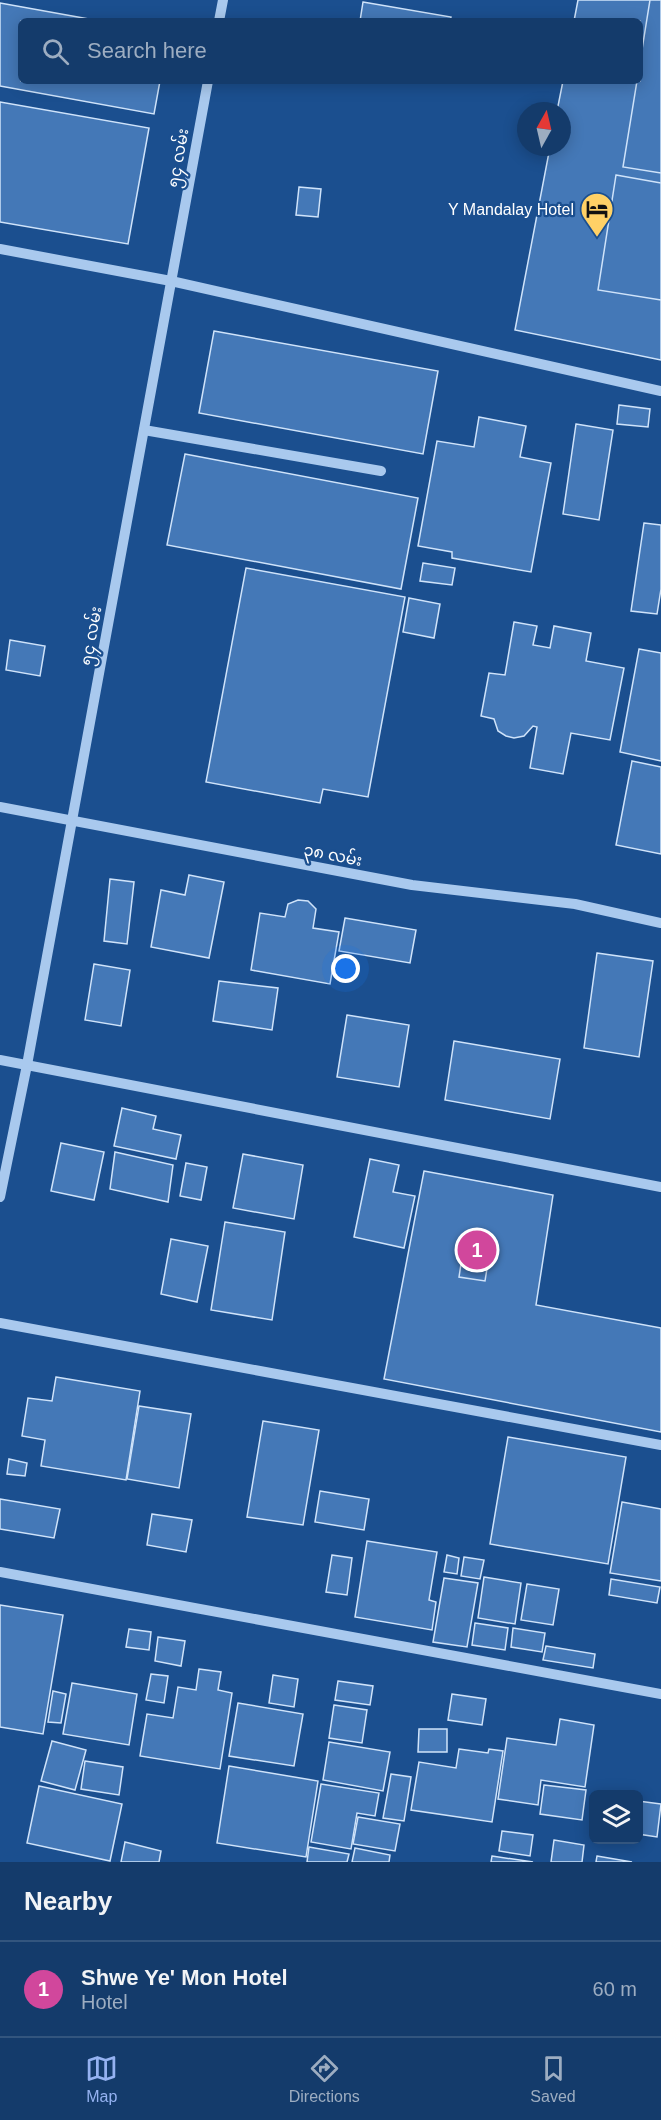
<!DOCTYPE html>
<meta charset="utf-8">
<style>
:root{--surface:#143b6b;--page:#214673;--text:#f1f3f6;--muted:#9dadc1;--line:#33557e;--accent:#95b2f1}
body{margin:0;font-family:Helvetica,"Noto Sans Myanmar",sans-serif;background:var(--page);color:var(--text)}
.controls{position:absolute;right:18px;bottom:18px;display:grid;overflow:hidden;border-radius:9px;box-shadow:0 3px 15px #0003}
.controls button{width:54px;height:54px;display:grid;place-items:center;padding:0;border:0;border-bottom:2px solid var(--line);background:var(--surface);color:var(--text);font:30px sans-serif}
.compass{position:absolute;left:517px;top:102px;width:54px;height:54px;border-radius:50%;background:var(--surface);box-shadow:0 3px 15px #0003;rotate:8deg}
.you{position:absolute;left:346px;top:969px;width:21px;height:21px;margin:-15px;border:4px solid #fff;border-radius:50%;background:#1a73e8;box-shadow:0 0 0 9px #1a73e833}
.badge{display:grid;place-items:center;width:39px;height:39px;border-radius:50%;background:var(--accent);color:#fff;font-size:20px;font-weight:700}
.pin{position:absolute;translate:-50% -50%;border:3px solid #fff;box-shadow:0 2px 6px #0006}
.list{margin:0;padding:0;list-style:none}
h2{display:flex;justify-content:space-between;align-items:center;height:78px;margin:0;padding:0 24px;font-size:26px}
h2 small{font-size:20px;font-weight:400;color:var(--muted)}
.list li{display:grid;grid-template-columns:39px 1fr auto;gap:18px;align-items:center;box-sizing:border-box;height:96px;padding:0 24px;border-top:2px solid var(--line)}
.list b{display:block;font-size:22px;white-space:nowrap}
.list p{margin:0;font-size:20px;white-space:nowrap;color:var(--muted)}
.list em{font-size:20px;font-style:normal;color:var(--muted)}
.icon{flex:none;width:33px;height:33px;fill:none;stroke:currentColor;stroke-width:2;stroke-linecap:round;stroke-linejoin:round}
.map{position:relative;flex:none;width:661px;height:1862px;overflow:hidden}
.search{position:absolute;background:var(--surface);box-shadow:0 3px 15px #0003;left:18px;right:18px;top:18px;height:66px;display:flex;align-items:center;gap:15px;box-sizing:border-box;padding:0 21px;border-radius:9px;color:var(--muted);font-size:22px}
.sheet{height:174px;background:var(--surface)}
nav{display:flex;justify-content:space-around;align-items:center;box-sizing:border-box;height:84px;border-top:2px solid var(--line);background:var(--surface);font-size:16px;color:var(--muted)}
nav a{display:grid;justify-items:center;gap:3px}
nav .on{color:var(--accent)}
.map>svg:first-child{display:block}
.building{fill:#4478b7;stroke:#cfe3fa;stroke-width:1.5}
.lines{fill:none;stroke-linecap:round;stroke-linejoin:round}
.minor{stroke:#a9c9ee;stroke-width:10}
.labels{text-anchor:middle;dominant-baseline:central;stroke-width:4.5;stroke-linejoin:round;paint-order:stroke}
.street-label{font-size:16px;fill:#fff;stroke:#1b4f8f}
.poi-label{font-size:16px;fill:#fff;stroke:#1b4f8f;text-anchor:end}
</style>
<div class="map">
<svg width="661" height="1862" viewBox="0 0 661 1862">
<rect width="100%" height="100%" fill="#1b4f8f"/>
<g class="building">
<path d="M578 0H661V360L515 330 550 147H562V111H557L563 81H640V21H574Z"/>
<path d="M650 0H661V173L623 167 637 81H640V62Z"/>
<path d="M363 2 451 17 450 21H360Z"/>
<path d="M0 3 100 21H21V81H160L154 114 0 86Z"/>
<path d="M0 102 149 128 128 244 0 222Z"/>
<path d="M616 175 661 183V300L598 290Z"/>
<path d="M299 187 321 189 318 217 296 215Z"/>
<path d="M214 331 438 371 423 454 199 413Z"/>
<path d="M619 405 650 409 648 427 617 424Z"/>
<path d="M479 417 526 426 520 457 551 463 531 572 452 558V552L418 546 437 441 474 447Z"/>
<path d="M576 424 613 430 599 520 563 514Z"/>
<path d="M185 454 418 498 401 589 167 545Z"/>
<path d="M644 523 661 525V589L657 614 631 611Z"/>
<path d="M423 563 455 568 452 585 420 581Z"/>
<path d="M246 568 405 597 368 797 323 789 320 803 206 782Z"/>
<path d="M409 598 440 604 434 638 403 632Z"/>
<path d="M514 622 537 626 533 645 550 648 554 626 591 633 586 661 624 668 610 740 571 733 563 774 530 768 537 727 533 726 524 736 514 738 506 736 498 731 494 719 481 716 489 673 505 675Z"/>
<path d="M10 640 45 646 40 676 6 670Z"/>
<path d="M639 649 661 653V761L620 752Z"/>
<path d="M632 761 661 767V854L616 845Z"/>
<path d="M189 875 224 882 209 958 151 947 161 890 185 895Z"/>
<path d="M110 879 134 882 127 944 104 941Z"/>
<path d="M298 900 308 901 316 909 313 928 339 932 330 984 251 970 260 913 285 917 288 904Z"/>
<path d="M345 918 416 930 410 963 339 951Z"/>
<path d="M597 953 653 961 639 1057 584 1048Z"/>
<path d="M94 964 130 970 121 1026 85 1020Z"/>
<path d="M219 981 278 988 272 1030 213 1021Z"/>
<path d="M347 1015 409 1025 399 1087 337 1077Z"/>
<path d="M454 1041 560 1059 550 1119 445 1100Z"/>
<path d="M122 1108 156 1116 153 1129 181 1135 176 1159 114 1146Z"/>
<path d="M61 1143 104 1152 94 1200 51 1191Z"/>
<path d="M115 1152 173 1165 168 1202 110 1189Z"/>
<path d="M243 1154 303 1165 294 1219 233 1208Z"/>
<path d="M370 1159 399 1165 393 1192 415 1196 404 1248 354 1237Z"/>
<path d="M186 1163 207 1167 201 1200 180 1196Z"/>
<path d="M424 1171 553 1195 536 1305 661 1328V1432L384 1379Z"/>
<path d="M225 1222 285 1232 272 1320 211 1310Z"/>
<path d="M171 1239 208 1246 197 1302 161 1294Z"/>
<path d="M463 1251 489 1256 485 1281 459 1277Z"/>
<path d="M56 1377 140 1391 126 1480 41 1466 45 1440 22 1436 28 1398 52 1401Z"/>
<path d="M139 1406 191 1414 179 1488 127 1479Z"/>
<path d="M263 1421 319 1430 303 1525 247 1517Z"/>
<path d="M508 1437 626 1457 608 1564 490 1544Z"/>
<path d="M9 1459 27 1463 25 1476 7 1474Z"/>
<path d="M320 1491 369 1499 364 1530 315 1522Z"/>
<path d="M0 1499 60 1509 54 1538 0 1529Z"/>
<path d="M622 1502 661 1509V1581L610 1573Z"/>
<path d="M152 1514 192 1520 186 1552 147 1545Z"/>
<path d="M367 1541 437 1552 429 1600 436 1602 432 1630 355 1617Z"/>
<path d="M332 1555 352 1558 347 1595 326 1592Z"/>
<path d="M447 1555 459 1558 457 1574 444 1572Z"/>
<path d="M464 1557 484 1560 480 1579 461 1576Z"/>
<path d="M484 1577 521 1583 515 1624 478 1618Z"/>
<path d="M444 1578 478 1583 467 1647 433 1642Z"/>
<path d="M611 1579 660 1587 657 1603 609 1595Z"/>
<path d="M527 1584 559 1589 553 1625 521 1620Z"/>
<path d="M0 1605 63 1615 43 1734 0 1727Z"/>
<path d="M475 1623 508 1628 505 1650 472 1645Z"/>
<path d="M513 1628 545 1633 542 1652 511 1647Z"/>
<path d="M129 1629 151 1632 149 1650 126 1647Z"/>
<path d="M158 1637 185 1641 181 1666 155 1661Z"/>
<path d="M546 1646 595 1654 593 1668 543 1660Z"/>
<path d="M199 1669 221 1672 218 1690 232 1693 220 1769 140 1756 147 1714 173 1718 178 1687 196 1690Z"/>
<path d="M151 1674 168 1676 164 1703 146 1700Z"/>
<path d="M273 1675 298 1679 294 1707 269 1703Z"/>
<path d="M338 1681 373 1686 370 1705 335 1700Z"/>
<path d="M72 1683 137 1694 129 1745 63 1734Z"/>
<path d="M53 1691 66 1694 61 1723 48 1722Z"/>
<path d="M452 1694 486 1699 482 1725 448 1720Z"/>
<path d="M238 1703 303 1714 294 1766 229 1756Z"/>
<path d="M334 1705 367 1710 362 1743 329 1738Z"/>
<path d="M560 1719 594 1725 585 1787 541 1780 538 1805 498 1799 507 1738 556 1745Z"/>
<path d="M419 1729H447V1752H418Z"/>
<path d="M52 1741 86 1750 75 1790 41 1781Z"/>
<path d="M329 1742 390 1752 383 1791 323 1780Z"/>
<path d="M459 1749 488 1753 489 1749 503 1751 492 1822 411 1810 419 1762 456 1768Z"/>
<path d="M85 1761 123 1767 119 1795 81 1789Z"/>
<path d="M229 1766 318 1781 306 1857 217 1843Z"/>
<path d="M391 1774 411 1777 404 1821 383 1818Z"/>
<path d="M321 1784 379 1793 375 1816 357 1813 351 1849 311 1842Z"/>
<path d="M544 1785 586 1790 582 1820 540 1814Z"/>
<path d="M39 1786 122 1804 110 1861 27 1843Z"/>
<path d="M638 1801 661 1804 657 1837 638 1834Z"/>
<path d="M358 1817 400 1824 395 1851 353 1844Z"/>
<path d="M502 1831 533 1835 530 1856 499 1851Z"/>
<path d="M554 1840 584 1845 582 1862H551Z"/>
<path d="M125 1842 161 1851 159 1862H121Z"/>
<path d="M309 1847 349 1854 347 1862H307Z"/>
<path d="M355 1848 390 1855 389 1862H352Z"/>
<path d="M492 1856 533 1862H491Z"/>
<path d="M597 1856 632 1862H596Z"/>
</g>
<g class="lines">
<g class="minor">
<path d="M219 21 223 0"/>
<path d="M0 249 171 281 661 391"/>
<path d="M144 430 381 471"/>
<path d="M0 807 412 885 575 904 661 923"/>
<path d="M0 1060 661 1187"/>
<path d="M0 1197 27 1065 208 81"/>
<path d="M0 1323 661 1445"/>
<path d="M0 1572 661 1694"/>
</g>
</g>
<defs>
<g id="hotel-pin" transform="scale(1.725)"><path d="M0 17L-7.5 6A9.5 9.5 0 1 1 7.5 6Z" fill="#ffd166" stroke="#1b4f8f"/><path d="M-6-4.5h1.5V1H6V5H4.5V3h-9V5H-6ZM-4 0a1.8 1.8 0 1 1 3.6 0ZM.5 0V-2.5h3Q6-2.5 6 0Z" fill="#111"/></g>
</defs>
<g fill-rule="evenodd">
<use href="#hotel-pin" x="597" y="209"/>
</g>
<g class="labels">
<g class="street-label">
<text transform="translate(178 158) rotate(-80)">၅၄ လမ်း</text>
<text transform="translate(91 636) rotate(-80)">၅၄ လမ်း</text>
<text transform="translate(333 855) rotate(11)">၃၈ လမ်း</text>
</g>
<g class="poi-label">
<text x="574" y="209">Y Mandalay Hotel</text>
</g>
</g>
</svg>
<div class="controls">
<button><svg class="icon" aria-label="layers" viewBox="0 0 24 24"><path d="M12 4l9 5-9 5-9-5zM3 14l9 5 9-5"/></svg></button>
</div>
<svg class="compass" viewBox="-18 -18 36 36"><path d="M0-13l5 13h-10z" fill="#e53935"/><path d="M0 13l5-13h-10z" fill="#9dadc1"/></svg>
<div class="you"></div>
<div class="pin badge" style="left:477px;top:1250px;background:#d1479c">1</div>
<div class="search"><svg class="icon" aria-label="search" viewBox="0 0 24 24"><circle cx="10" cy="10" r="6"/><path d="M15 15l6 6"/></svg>Search here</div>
</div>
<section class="sheet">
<h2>Nearby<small></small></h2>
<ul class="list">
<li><span class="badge" style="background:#d1479c">1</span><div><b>Shwe Ye' Mon Hotel</b><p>Hotel</p></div><em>60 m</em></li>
</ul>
</section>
<nav>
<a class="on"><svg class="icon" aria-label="map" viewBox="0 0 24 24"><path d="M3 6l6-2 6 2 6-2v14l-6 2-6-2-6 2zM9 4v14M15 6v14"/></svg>Map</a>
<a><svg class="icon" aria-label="directions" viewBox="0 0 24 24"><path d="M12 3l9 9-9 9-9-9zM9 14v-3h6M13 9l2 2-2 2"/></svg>Directions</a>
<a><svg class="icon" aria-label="saved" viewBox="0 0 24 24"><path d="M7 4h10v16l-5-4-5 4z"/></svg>Saved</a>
</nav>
